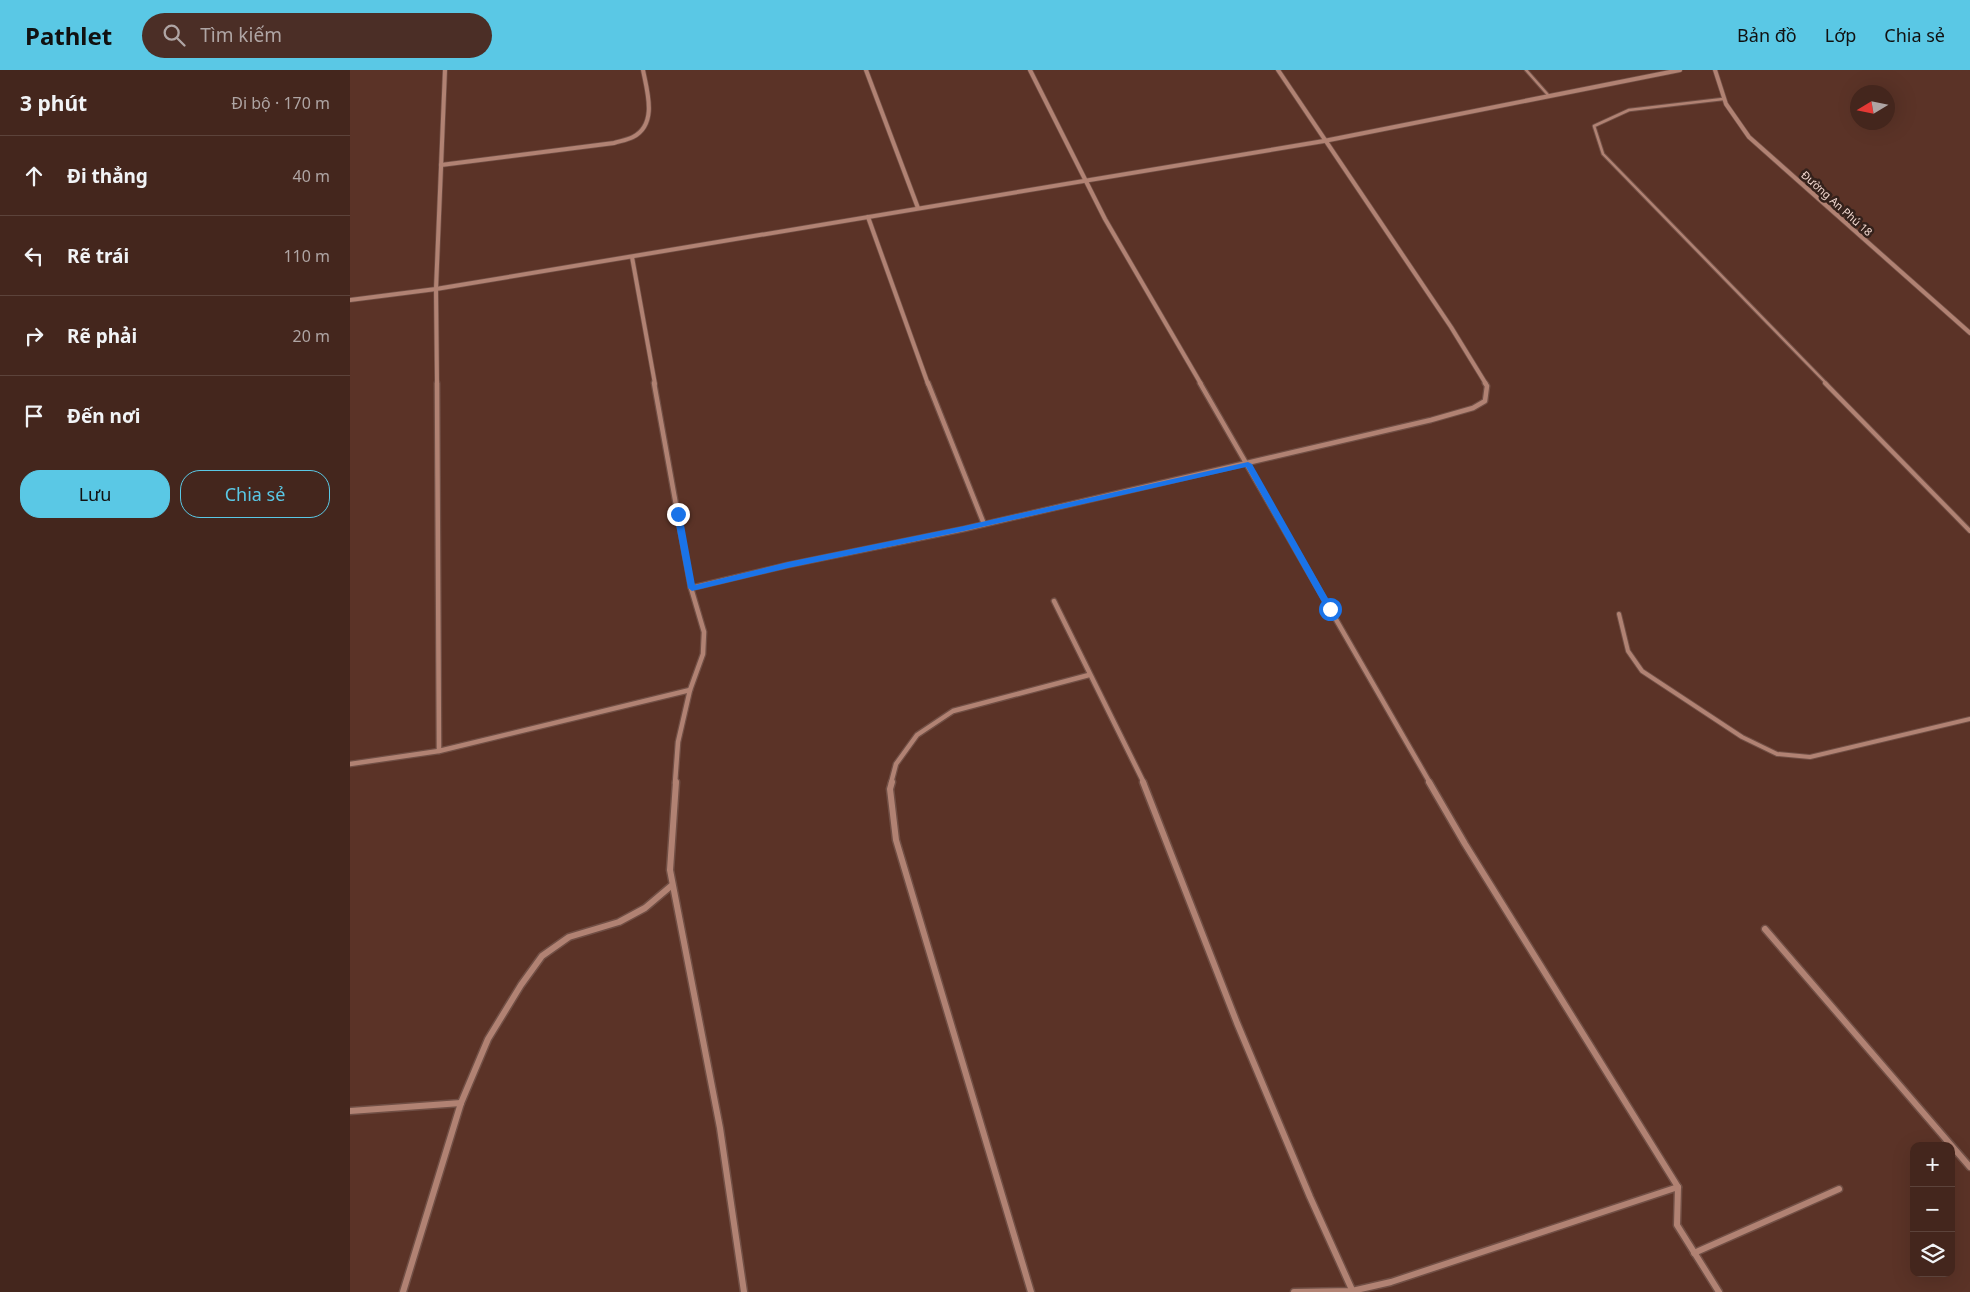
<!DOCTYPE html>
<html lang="vi">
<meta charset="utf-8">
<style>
:root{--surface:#44261d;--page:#4b2e26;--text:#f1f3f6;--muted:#afa5a4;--line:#5c433b;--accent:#5ac8e5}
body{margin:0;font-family:"Noto Sans",sans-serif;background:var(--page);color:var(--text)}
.controls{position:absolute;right:15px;bottom:15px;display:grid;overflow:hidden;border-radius:10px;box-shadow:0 5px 20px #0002}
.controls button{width:45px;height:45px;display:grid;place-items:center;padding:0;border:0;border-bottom:1px solid var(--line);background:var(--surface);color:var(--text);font:25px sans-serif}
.compass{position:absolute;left:1500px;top:15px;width:45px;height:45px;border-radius:50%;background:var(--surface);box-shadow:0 5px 20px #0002;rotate:260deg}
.stop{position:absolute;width:15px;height:15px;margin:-11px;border:4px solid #1a73e8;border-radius:50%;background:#fff}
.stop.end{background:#1a73e8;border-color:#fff;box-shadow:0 1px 5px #0008}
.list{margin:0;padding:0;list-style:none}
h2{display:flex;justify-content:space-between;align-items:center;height:65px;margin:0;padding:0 20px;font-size:21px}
h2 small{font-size:16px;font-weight:400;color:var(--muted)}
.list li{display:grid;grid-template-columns:32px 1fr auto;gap:15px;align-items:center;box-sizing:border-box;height:80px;padding:0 20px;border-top:1px solid var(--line)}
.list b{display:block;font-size:19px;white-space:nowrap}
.list em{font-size:16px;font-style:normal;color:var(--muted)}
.actions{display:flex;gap:10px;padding:15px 20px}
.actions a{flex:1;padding:11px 0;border:1px solid var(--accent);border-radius:20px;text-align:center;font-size:18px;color:var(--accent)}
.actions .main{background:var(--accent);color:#111}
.icon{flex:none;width:28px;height:28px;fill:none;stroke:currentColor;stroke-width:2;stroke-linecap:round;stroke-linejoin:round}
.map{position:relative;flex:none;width:1620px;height:1222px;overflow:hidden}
header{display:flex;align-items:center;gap:30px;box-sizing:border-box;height:70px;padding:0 25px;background:var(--accent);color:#111}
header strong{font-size:24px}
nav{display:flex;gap:28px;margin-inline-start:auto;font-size:18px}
.search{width:350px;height:45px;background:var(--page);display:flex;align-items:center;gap:12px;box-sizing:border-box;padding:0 18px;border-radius:28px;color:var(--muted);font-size:19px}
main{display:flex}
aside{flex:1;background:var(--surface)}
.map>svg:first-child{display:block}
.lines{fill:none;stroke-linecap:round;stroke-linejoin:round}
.service-far1-casing{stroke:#714f45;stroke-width:4.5}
.service-casing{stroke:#714f45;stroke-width:6}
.minor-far2-casing{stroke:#714f45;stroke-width:5.5}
.minor-far1-casing{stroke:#714f45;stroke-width:7}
.minor-casing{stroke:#714f45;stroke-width:9}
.service-far1{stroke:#b18273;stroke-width:2.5}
.service{stroke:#b18273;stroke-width:4}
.minor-far2{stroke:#b18273;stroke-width:4}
.minor-far1{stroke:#b18273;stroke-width:4.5}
.minor{stroke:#b18273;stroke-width:6}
.route{fill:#1a73e8}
.labels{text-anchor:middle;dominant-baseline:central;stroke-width:5;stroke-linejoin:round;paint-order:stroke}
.far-street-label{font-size:11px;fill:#f3d9d1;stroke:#34211b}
</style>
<header>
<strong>Pathlet</strong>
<div class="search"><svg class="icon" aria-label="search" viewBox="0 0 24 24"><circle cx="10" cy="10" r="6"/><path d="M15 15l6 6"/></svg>Tìm kiếm</div>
<nav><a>Bản đồ</a><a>Lớp</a><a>Chia sẻ</a></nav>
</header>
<main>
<aside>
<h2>3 phút<small>Đi bộ · 170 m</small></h2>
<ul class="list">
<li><svg class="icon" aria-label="ahead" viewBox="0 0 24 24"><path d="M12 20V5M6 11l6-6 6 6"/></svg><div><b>Đi thẳng</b></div><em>40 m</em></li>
<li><svg class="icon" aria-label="left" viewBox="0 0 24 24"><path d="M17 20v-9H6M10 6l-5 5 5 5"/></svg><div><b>Rẽ trái</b></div><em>110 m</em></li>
<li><svg class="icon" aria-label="right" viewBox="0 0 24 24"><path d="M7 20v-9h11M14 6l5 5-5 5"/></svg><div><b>Rẽ phải</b></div><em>20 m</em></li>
<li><svg class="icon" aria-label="arrive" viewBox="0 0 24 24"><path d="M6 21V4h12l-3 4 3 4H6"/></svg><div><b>Đến nơi</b></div></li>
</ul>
<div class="actions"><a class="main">Lưu</a><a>Chia sẻ</a></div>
</aside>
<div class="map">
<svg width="1620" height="1222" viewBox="0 0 1620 1222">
<rect width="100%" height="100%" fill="#5b3327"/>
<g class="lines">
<g class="service-far1-casing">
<g id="service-far1">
<path d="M1176 0 1199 26"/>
<path d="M1373 29 1279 40 1244 56 1253 84 1477 314"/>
</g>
</g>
<g class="service-casing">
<g id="service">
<path d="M1475 313 1620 461"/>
<path d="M1269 544 1278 581 1292 601 1392 667 1427 684 1460 687 1620 649"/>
</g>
</g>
<g class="minor-far2-casing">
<g id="minor-far2">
<path d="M516 0 568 138"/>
<path d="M680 0 755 149 851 314"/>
<path d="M928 0 1101 257 1136 314"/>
<path d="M1365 0 1376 34 1399 67 1620 263"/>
<path d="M91 95 264 73C270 71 277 70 283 67 308 54 297 21 293 0"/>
<path d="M518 147 578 314"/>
<path d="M282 187 305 314"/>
<path d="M0 230 86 219 974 71 1330 0"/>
<path d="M87 314 86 219 95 0"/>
</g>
</g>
<g class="minor-far1-casing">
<g id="minor-far1">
<path d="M87 313 89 681"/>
<path d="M304 313 341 518"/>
<path d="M578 313 634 454"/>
<path d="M850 313 1080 713"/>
<path d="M704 531 794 713"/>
<path d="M0 694 89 681 340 620"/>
<path d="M325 713 328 672 340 620 353 584 354 562 341 518 438 495 614 459 1081 350 1123 338 1135 331 1137 316 1135 313"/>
<path d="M541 713 546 694 567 665 603 641 739 605"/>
</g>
</g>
<g class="minor-casing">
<g id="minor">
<path d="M326 712 320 800 370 1058 394 1222"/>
<path d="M542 712 540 719 546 770 681 1222"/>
<path d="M793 712 887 953 960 1127 1003 1222"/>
<path d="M1079 712 1115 774 1328 1117"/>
<path d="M1415 859 1620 1097"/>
<path d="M0 1041 111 1033"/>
<path d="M1344 1183 1489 1119"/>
<path d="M53 1222 111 1033 138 969 171 915 192 886 219 867 269 852 295 838 321 816"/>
<path d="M944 1222 1002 1221 1041 1212 1328 1117 1327 1155 1369 1222"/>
</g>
</g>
<use href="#service-far1" class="service-far1"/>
<use href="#service" class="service"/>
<use href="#minor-far2" class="minor-far2"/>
<use href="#minor-far1" class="minor-far1"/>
<use href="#minor" class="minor"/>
</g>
<path class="route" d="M898 392 902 394 984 539 982 541H977L896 397 614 461 438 498 342 521 338 518 324 444 328 441 332 444 345 515 438 492 614 456Z"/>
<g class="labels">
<g class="far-street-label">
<text transform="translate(1487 133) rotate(42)">Đường An Phú 18</text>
</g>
</g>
</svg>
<div class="controls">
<button>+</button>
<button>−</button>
<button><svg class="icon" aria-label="layers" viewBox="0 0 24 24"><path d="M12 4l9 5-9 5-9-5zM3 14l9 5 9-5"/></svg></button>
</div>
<svg class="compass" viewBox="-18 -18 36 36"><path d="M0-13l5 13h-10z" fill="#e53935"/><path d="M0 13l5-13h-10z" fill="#afa5a4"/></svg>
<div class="stop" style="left:980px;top:539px"></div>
<div class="stop end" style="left:328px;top:444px"></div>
</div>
</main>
